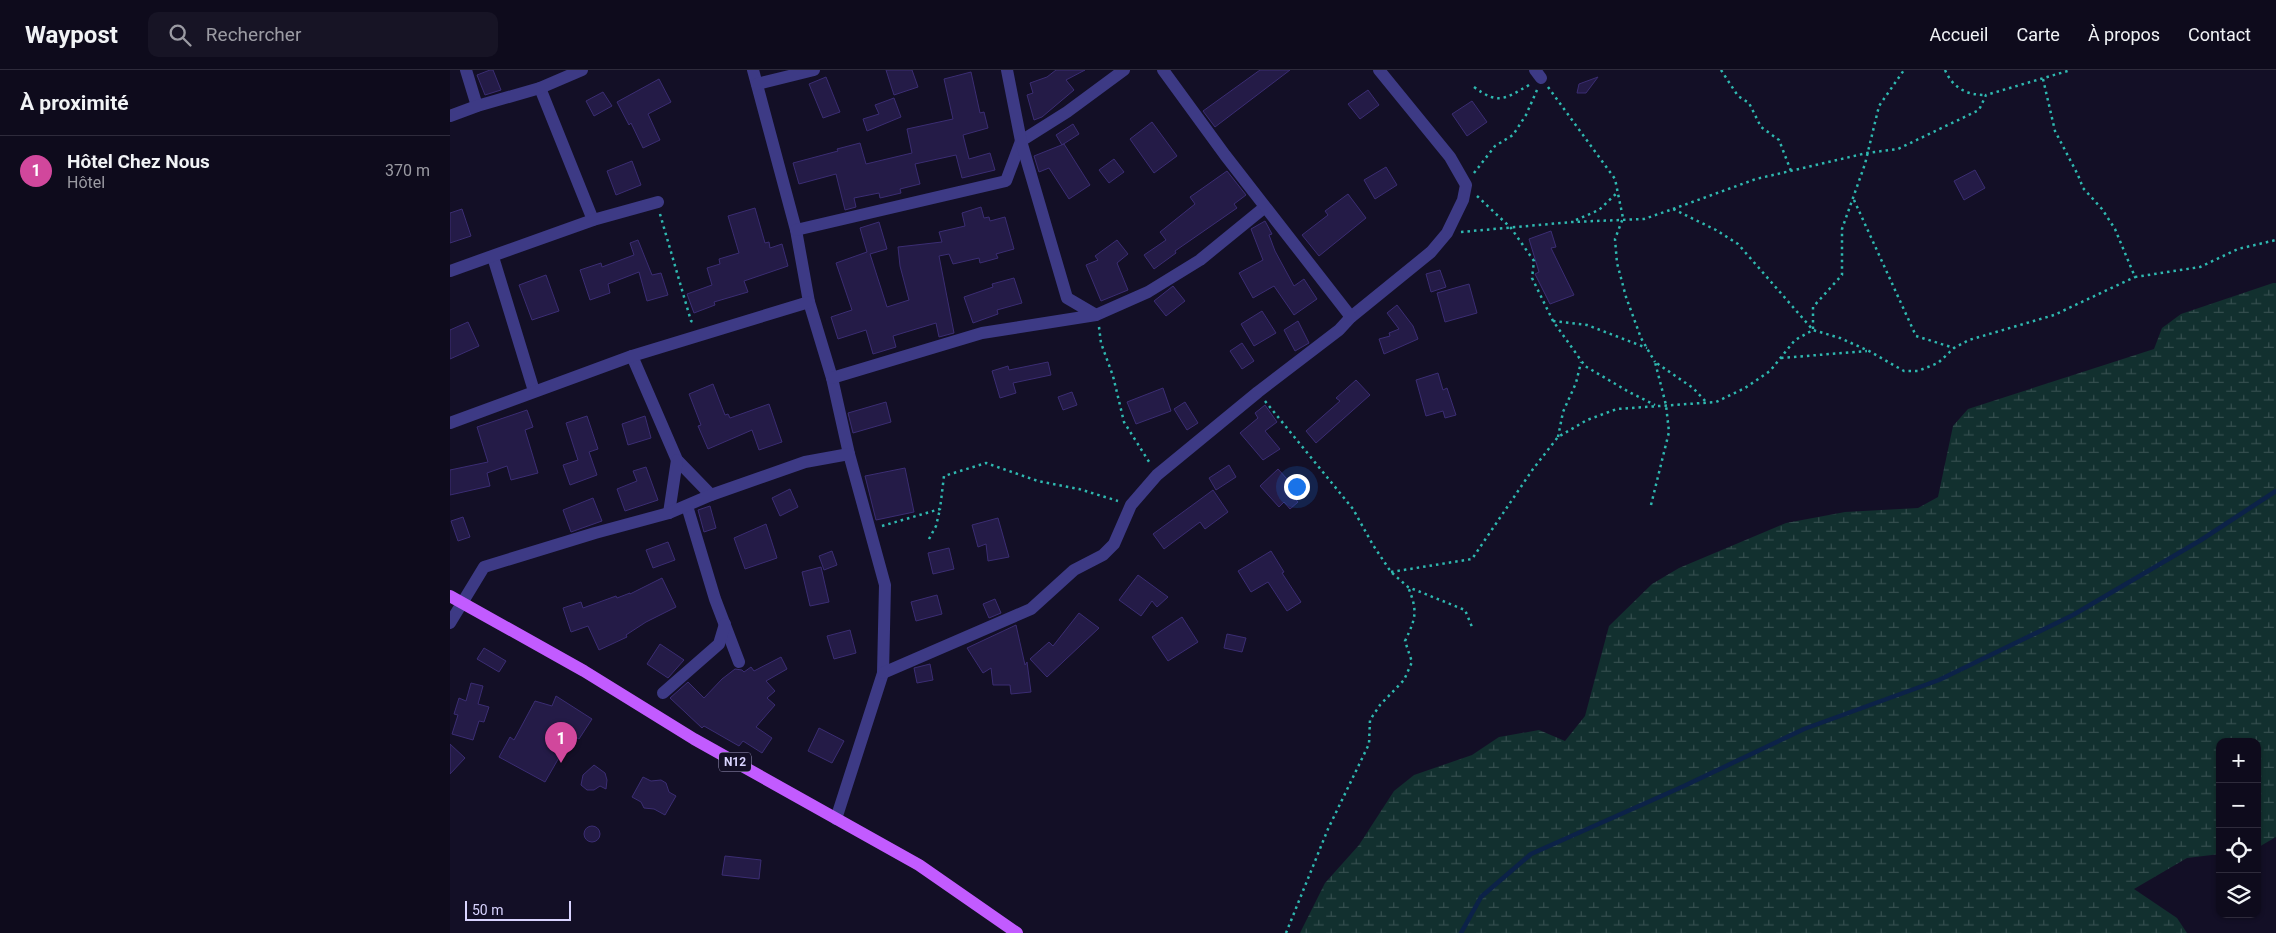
<!DOCTYPE html>
<html lang="fr">
<meta charset="utf-8">
<style>
:root{--surface:#0e0b1c;--page:#171425;--text:#f1f3f6;--muted:#9b9ba3;--line:#2e2b3b;--accent:#00e5ff}
body{margin:0;font-family:Roboto,sans-serif;background:var(--page);color:var(--text)}
.controls{position:absolute;right:15px;bottom:15px;display:grid;overflow:hidden;border-radius:10px;box-shadow:0 1px 4px #0004}
.controls button{width:45px;height:45px;display:grid;place-items:center;padding:0;border:0;border-bottom:1px solid var(--line);background:var(--surface);color:var(--text);font:25px sans-serif}
.scale{position:absolute;left:15px;bottom:12px;width:106px;box-sizing:border-box;padding-left:5px;border:2px solid #d9d4ff;border-top:0;font-size:14px;line-height:18px;white-space:nowrap;color:#d9d4ff;-webkit-text-stroke:4px #130f26;paint-order:stroke}
.you{position:absolute;left:846px;top:416px;width:18px;height:18px;margin:-12px;border:4px solid #fff;border-radius:50%;background:#1a73e8;box-shadow:0 0 0 8px #1a73e833}
.badge{display:grid;place-items:center;width:32px;height:32px;border-radius:50%;background:var(--accent);color:#fff;font-size:16px;font-weight:700}
.pin{position:absolute;translate:-50% -41px;filter:drop-shadow(0 1px 2px #0008)}
.pin::after{content:'';position:absolute;top:26px;width:18px;height:15px;background:inherit;clip-path:polygon(0 0,100% 0,50% 100%)}
.list{margin:0;padding:0;list-style:none}
h2{display:flex;justify-content:space-between;align-items:center;height:65px;margin:0;padding:0 20px;font-size:21px}
h2 small{font-size:16px;font-weight:400;color:var(--muted)}
.list li{display:grid;grid-template-columns:32px 1fr auto;gap:15px;align-items:center;box-sizing:border-box;height:70px;padding:0 20px;border-top:1px solid var(--line)}
.list b{display:block;font-size:19px;white-space:nowrap}
.list p{margin:0;font-size:16px;white-space:nowrap;color:var(--muted)}
.list em{font-size:16px;font-style:normal;color:var(--muted)}
.icon{flex:none;width:28px;height:28px;fill:none;stroke:currentColor;stroke-width:2;stroke-linecap:round;stroke-linejoin:round}
.map{position:relative;flex:none;width:1826px;height:863px;overflow:hidden}
header{display:flex;align-items:center;gap:30px;box-sizing:border-box;height:70px;padding:0 25px;background:var(--surface);border-bottom:1px solid var(--line)}
header strong{font-size:24px}
nav{display:flex;gap:28px;margin-inline-start:auto;font-size:18px}
.search{width:350px;height:45px;background:var(--page);display:flex;align-items:center;gap:12px;box-sizing:border-box;padding:0 18px;border-radius:10px;color:var(--muted);font-size:19px}
main{display:flex}
aside{flex:1;background:var(--surface)}
.map>svg:first-child{display:block}
.wetland{fill:url(#wetland-marsh)}
.lines{fill:none;stroke-linecap:round;stroke-linejoin:round}
.stream{stroke:#0c2248;stroke-width:4.5}
.building{fill:#241b47;stroke:#3b2d73}
.path{stroke:#2fb8b0;stroke-width:2.5;stroke-dasharray:2.5 4;stroke-linecap:butt}
.minor{stroke:#3d3a85;stroke-width:12}
.major{stroke:#c25bff;stroke-width:12}
.labels{text-anchor:middle;dominant-baseline:central;stroke-width:4;stroke-linejoin:round;paint-order:stroke}
.shield{fill:#130f26;stroke:#9e99be;stroke-width:1}
.shield-label{font-size:12px;font-weight:bold;fill:#d9d4ff}
</style>
<header>
<strong>Waypost</strong>
<div class="search"><svg class="icon" aria-label="search" viewBox="0 0 24 24"><circle cx="10" cy="10" r="6"/><path d="M15 15l6 6"/></svg>Rechercher</div>
<nav><a>Accueil</a><a>Carte</a><a>À propos</a><a>Contact</a></nav>
</header>
<main>
<aside>
<h2>À proximité<small></small></h2>
<ul class="list">
<li><span class="badge" style="background:#d1479c">1</span><div><b>Hôtel Chez Nous</b><p>Hôtel</p></div><em>370 m</em></li>
</ul>
</aside>
<div class="map">
<svg width="1826" height="863" viewBox="0 0 1826 863">
<defs>
<pattern id="wetland-marsh" width="20" height="14" patternUnits="userSpaceOnUse" patternTransform="scale(1.25)"><rect width="20" height="14" fill="#12302f"/><path d="M1 5h8M5 5V1M11 12h8M15 12V8" fill="none" stroke="#344d4e"/></pattern>
</defs>
<rect width="100%" height="100%" fill="#130f26"/>
<path class="wetland" d="M1823 213H1826V767L1807 778V672H1770V784L1737 788 1684 819 1727 848 1737 863H850L875 813 909 775 944 721 964 705 1022 685 1049 667 1089 660 1115 671 1135 646 1159 556 1202 514 1229 498 1336 453 1395 442 1468 438 1488 427 1503 356 1518 339 1704 279 1712 258 1731 244Z"/>
<g class="lines">
<path class="stream" d="M1011 863 1031 827 1081 784 1234 716 1354 659 1489 610 1623 545 1751 470 1826 421"/>
</g>
<g class="building">
<path d="M40 0H43L51 20 35 25 27 5Z"/>
<path d="M436 0H462L468 17 444 25Z"/>
<path d="M606 0H635L616 10 624 20 592 47 584 50 577 25 583 23 580 13 597 7Z"/>
<path d="M810 0H840L765 57 753 41Z"/>
<path d="M521 2 530 43 534 42 538 58 513 65 519 89 540 83 545 100 512 108 506 85 465 94 470 114 450 119 451 123 430 128 429 123 404 128 406 137 395 140 386 104 349 114 343 93 388 81 387 79 410 73 416 94 462 83 457 59 503 49 494 9Z"/>
<path d="M376 7 390 42 373 48 359 14Z"/>
<path d="M1148 7 1136 23H1127L1129 14Z"/>
<path d="M209 9 221 32 198 44 210 70 193 78 181 53 179 55 167 32Z"/>
<path d="M918 20 929 35 910 49 898 34Z"/>
<path d="M153 22 162 36 144 46 136 31Z"/>
<path d="M444 28 451 47 417 61 413 49 429 44 425 35Z"/>
<path d="M1022 31 1037 52 1017 66 1002 44Z"/>
<path d="M702 52 727 86 704 103 680 69Z"/>
<path d="M623 54 629 64 612 75 606 65Z"/>
<path d="M614 74 640 115 619 129 599 98 589 102 584 86Z"/>
<path d="M664 89 674 102 659 113 649 100Z"/>
<path d="M182 91 191 115 166 125 157 101Z"/>
<path d="M936 97 947 115 925 129 914 110Z"/>
<path d="M1525 100 1535 118 1514 130 1504 111Z"/>
<path d="M777 101 796 125 784 134 787 138 725 181 726 183 704 199 694 185 716 170 710 162 745 134 740 127Z"/>
<path d="M898 124 916 148 869 186 852 165 878 145 875 141Z"/>
<path d="M531 137 534 148 539 147 540 151 555 147 564 179 546 184 548 188 530 193 529 188 503 194 499 184 489 186 504 263 489 267 486 253 443 266 446 277 423 284 416 260 388 269 381 247 402 240 386 193 417 182 410 158 429 152 437 179 420 184 437 237 459 230 450 196 448 177 492 172 489 162 515 156 512 143Z"/>
<path d="M305 138 315 173 319 172 320 178 332 174 338 196 294 211 298 222 264 232 265 235 244 243 237 224 262 215 257 198 270 194 269 189 289 183 278 146Z"/>
<path d="M12 139 21 166 0 173V143Z"/>
<path d="M815 151 822 164 819 165 825 181 844 216 854 209 867 229 844 245 824 216 803 228 789 203 813 190 801 159Z"/>
<path d="M1101 161 1106 177 1101 178 1124 225 1100 234 1085 204 1089 202 1079 169Z"/>
<path d="M188 170 202 205 211 203 218 225 197 231 189 202 158 214 160 223 140 230 130 200 151 193 152 197 184 185 180 173Z"/>
<path d="M667 170 678 184 667 193 678 220 651 231 636 195 648 190 645 186Z"/>
<path d="M990 200 996 217 981 222 976 204Z"/>
<path d="M96 205 109 241 82 250 69 215Z"/>
<path d="M564 208 572 233 547 240 548 244 523 253 514 227 543 217 542 214Z"/>
<path d="M1019 214 1027 243 995 252 987 223Z"/>
<path d="M723 216 735 231 716 246 704 231Z"/>
<path d="M947 235 963 256 968 269 934 284 929 269 940 266 939 263 949 259 937 243Z"/>
<path d="M812 241 826 263 804 276 791 254Z"/>
<path d="M848 251 859 273 845 281 834 260Z"/>
<path d="M18 252 29 276 0 289V260Z"/>
<path d="M792 273 804 291 792 299 780 281Z"/>
<path d="M598 292 601 305 563 313 566 323 550 328 542 301 558 296 559 300Z"/>
<path d="M988 303 993 320 997 318 1006 345 995 348 993 341 976 346 966 310Z"/>
<path d="M906 310 920 325 866 373 856 361 890 331 886 328Z"/>
<path d="M263 314 275 345 278 344 280 348 319 334 332 372 309 380 302 360 258 379 248 356 251 355 239 324Z"/>
<path d="M713 318 721 341 686 354 677 332Z"/>
<path d="M622 322 627 335 613 340 608 327Z"/>
<path d="M436 332 441 352 403 363 398 343Z"/>
<path d="M735 332 748 353 737 360 724 339Z"/>
<path d="M815 335 827 352 815 361 830 379 813 390 790 363 808 348 805 343Z"/>
<path d="M77 340 83 357 75 360 88 403 61 410 57 396 37 403 40 416 0 425V400L38 392 27 357Z"/>
<path d="M137 346 148 379 139 382 147 405 120 415 113 395 128 390 116 353Z"/>
<path d="M195 346 201 368 178 375 172 354Z"/>
<path d="M779 395 786 407 766 420 759 408Z"/>
<path d="M196 397 208 430 175 441 167 419 187 411 183 401Z"/>
<path d="M455 398 464 442 426 450 415 406Z"/>
<path d="M828 399 847 420 842 425 848 432 840 439 834 432 829 437 810 416Z"/>
<path d="M340 419 348 437 330 446 322 428Z"/>
<path d="M763 420 778 442 755 459 750 452 714 479 703 464Z"/>
<path d="M143 428 152 451 121 462 113 440Z"/>
<path d="M260 436 266 458 254 462 248 440Z"/>
<path d="M13 447 20 467 8 471 1 451Z"/>
<path d="M548 448 559 487 538 491 536 474 528 477 522 455Z"/>
<path d="M316 454 327 488 295 499 284 468Z"/>
<path d="M218 472 225 490 203 498 196 480Z"/>
<path d="M499 478 504 499 483 504 478 483Z"/>
<path d="M382 481 387 495 374 500 369 486Z"/>
<path d="M821 481 834 502 832 503 851 532 837 541 818 512 801 522 788 501Z"/>
<path d="M371 497 379 532 360 536 352 502Z"/>
<path d="M688 505 718 527 707 537 702 531 691 546 669 530Z"/>
<path d="M212 508 226 537 196 552 176 565 177 567 149 580 138 556 121 562 113 538 131 532 133 538 166 526 167 528 180 523V524Z"/>
<path d="M487 525 492 544 466 551 461 532Z"/>
<path d="M545 529 551 543 539 548 533 534Z"/>
<path d="M629 543 649 558 597 607 580 589 599 572 603 576Z"/>
<path d="M732 547 748 572 718 591 702 567Z"/>
<path d="M566 555 575 595 577 592 581 622 561 624 560 615H543L541 598 533 603 517 578Z"/>
<path d="M400 560 406 583 384 589 377 566Z"/>
<path d="M777 564 796 568 792 582 774 578Z"/>
<path d="M210 574 234 590 218 608 197 594Z"/>
<path d="M34 578 56 591 49 602 27 589Z"/>
<path d="M331 587 337 599 316 611 325 621 317 628 325 635 306 657 322 668 312 683 293 671 289 676 254 656 252 658 220 628 238 612 254 628 272 609 285 599 292 600 294 602 301 597 304 601Z"/>
<path d="M480 594 483 610 467 613 464 598Z"/>
<path d="M21 613 33 616 28 634 39 637 34 652 29 651 23 670 2 664 8 645 4 644 9 628 16 631Z"/>
<path d="M106 626 142 649 129 669 122 665 95 712 49 687 60 667 64 670 85 631 102 636Z"/>
<path d="M369 658 394 671 382 693 358 681Z"/>
<path d="M0 674 15 688 0 704Z"/>
<path d="M144 695 155 703 157 710 156 719 150 716 144 720H137L131 715 133 705Z"/>
<path d="M193 707 201 711 211 710 216 713 219 722 226 726 215 745 204 739 194 738 191 732 182 727Z"/>
<circle cx="142" cy="764" r="8"/>
<path d="M275 786 311 790 309 809 272 805Z"/>
</g>
<g class="lines">
<g class="path">
<path d="M1271 0 1288 26 1299 33 1311 57 1329 70 1341 101"/>
<path d="M1495 0C1503 18 1516 25 1536 25"/>
<path d="M1593 9 1605 61 1628 105 1633 118 1652 139 1665 159 1685 207 1750 197 1788 179 1826 170"/>
<path d="M1024 17C1048 35 1055 29 1079 15"/>
<path d="M1098 17 1165 109 1173 148 1165 169 1167 193 1176 227 1191 268 1205 292"/>
<path d="M1024 103 1045 76 1063 65 1076 45 1087 20"/>
<path d="M1027 126 1061 158 1084 191 1082 208 1103 251 1135 296 1179 322 1205 335"/>
<path d="M1404 130 1466 266 1504 278"/>
<path d="M1223 139 1306 109 1417 83 1448 79 1529 40 1536 25 1621 0"/>
<path d="M210 144 241 251 246 253"/>
<path d="M1126 150 1149 140 1168 122"/>
<path d="M1011 162 1122 152 1194 149 1223 139 1266 160 1288 174 1363 260 1390 268 1419 281 1454 301H1468L1488 293 1504 278 1519 270 1604 245 1685 207"/>
<path d="M1103 251 1137 255 1197 278"/>
<path d="M649 257 651 273 663 306 674 352 701 395"/>
<path d="M1363 259V237L1392 205V159L1415 94 1429 36 1454 0"/>
<path d="M1331 288 1417 281"/>
<path d="M815 331 903 439 923 475 941 502 958 517 1015 540 1022 557"/>
<path d="M1108 367 1113 342 1126 313 1131 292"/>
<path d="M1201 435 1219 362 1216 335 1205 292 1243 318 1257 333"/>
<path d="M432 456 490 439 494 406 536 393 588 411 629 419 668 431"/>
<path d="M479 469 486 456 490 439"/>
<path d="M941 502 1022 489 1083 399 1108 367 1137 350 1167 339 1266 332 1295 318 1320 301 1345 270 1363 260"/>
<path d="M836 863 878 759 919 674 920 650 930 635 954 610 962 592 955 571C966 548 968 541 958 517"/>
</g>
<g class="minor">
<path d="M16 0 27 36"/>
<path d="M303 0 346 160 359 232 382 308 399 384 435 515 433 603 386 749"/>
<path d="M1085 0 1091 8"/>
<path d="M307 14 364 0"/>
<path d="M90 18 143 150"/>
<path d="M0 46 27 36 90 18 132 0"/>
<path d="M346 160 556 111 571 71 617 42 674 0"/>
<path d="M43 187 84 321"/>
<path d="M0 201 143 150 208 132"/>
<path d="M646 245 698 222 750 190 815 137"/>
<path d="M901 247 981 182 997 163 1013 130 1016 115 1000 87 929 0"/>
<path d="M182 286 227 390 261 425"/>
<path d="M382 308 532 263 646 245 617 228 571 71 557 0"/>
<path d="M0 353 182 286 359 232"/>
<path d="M237 436 265 529 289 592"/>
<path d="M219 443 227 390"/>
<path d="M0 553 34 497 145 463 219 443 261 425 355 392 399 384"/>
<path d="M433 603 581 539 624 500 653 485 664 474 681 435 707 405 808 322 889 260 901 247 775 85 713 0"/>
<path d="M213 623 269 574 275 554"/>
</g>
<path class="major" d="M0 526 134 601 244 669 469 795 567 863"/>
</g>
<g class="labels">
<rect class="shield" x="269" y="682.5" width="32" height="19" rx="4"/>
<g class="shield-label">
<text x="285" y="692">N12</text>
</g>
</g>
</svg>
<div class="controls">
<button>+</button>
<button>−</button>
<button><svg class="icon" aria-label="locate" viewBox="0 0 24 24"><circle cx="12" cy="12" r="6"/><path d="M12 2v4M12 18v4M2 12h4M18 12h4"/></svg></button>
<button><svg class="icon" aria-label="layers" viewBox="0 0 24 24"><path d="M12 4l9 5-9 5-9-5zM3 14l9 5 9-5"/></svg></button>
</div>
<div class="scale">50 m</div>
<div class="you"></div>
<div class="pin badge" style="left:111px;top:693px;background:#d1479c">1</div>
</div>
</main>
